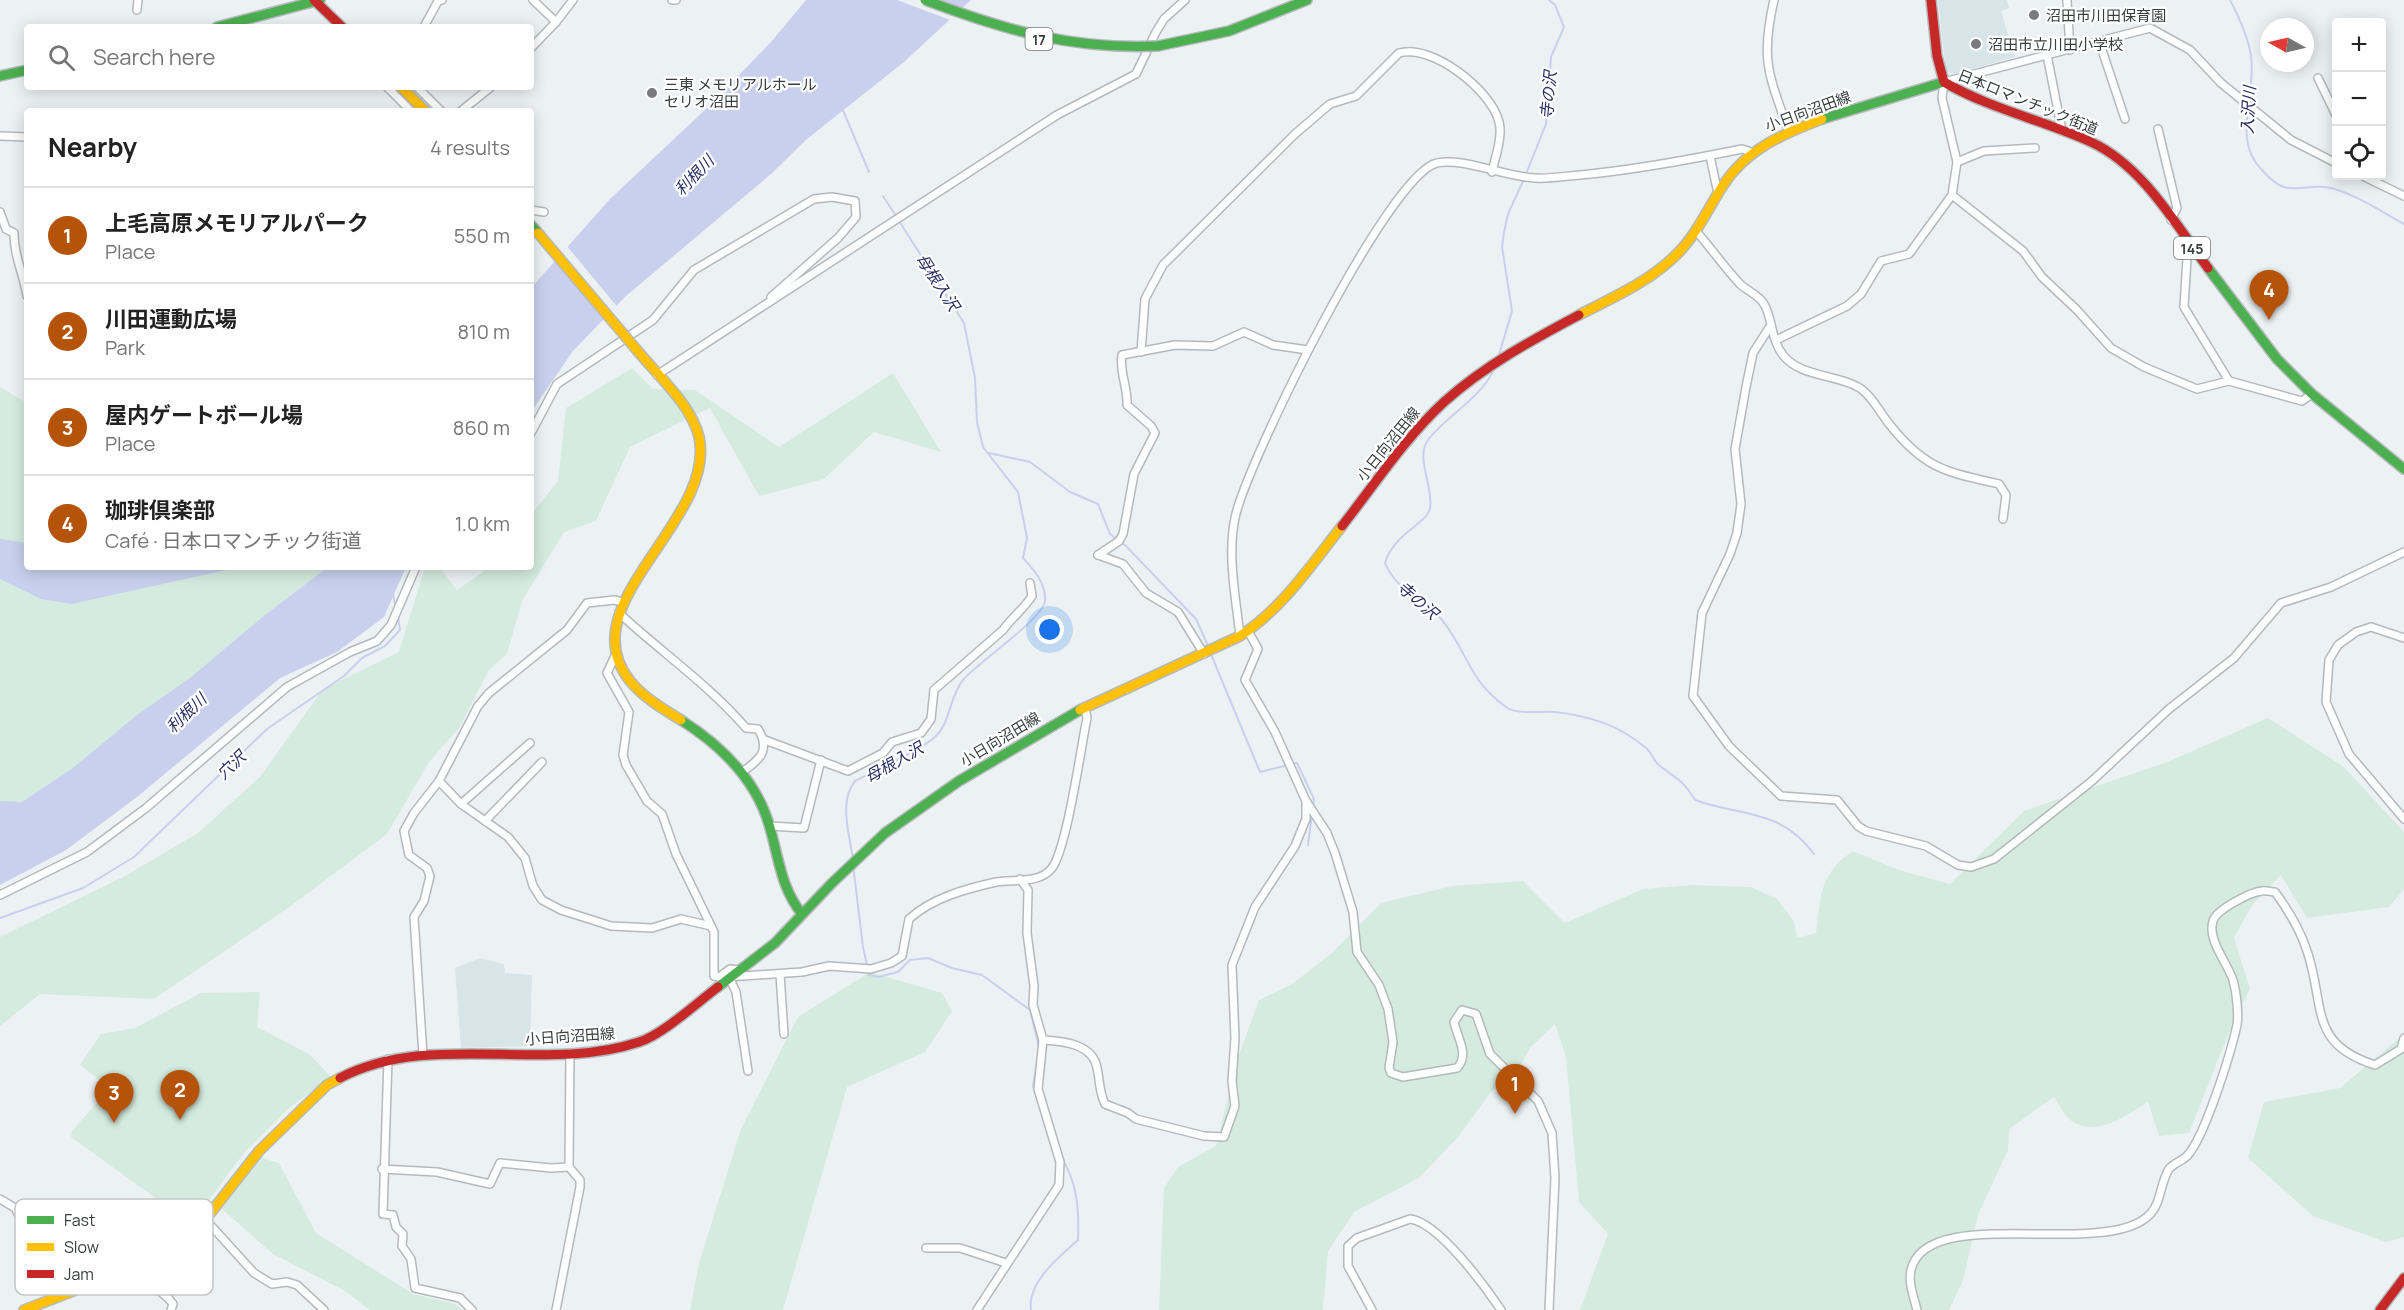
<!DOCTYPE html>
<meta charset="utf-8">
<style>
:root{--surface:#fff;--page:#f2f2f2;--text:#222;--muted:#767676;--line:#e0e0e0;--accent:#b45309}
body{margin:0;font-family:Manrope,"Noto Sans JP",sans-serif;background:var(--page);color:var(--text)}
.controls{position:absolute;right:18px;top:18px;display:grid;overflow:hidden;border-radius:6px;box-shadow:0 3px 15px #0003}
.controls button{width:54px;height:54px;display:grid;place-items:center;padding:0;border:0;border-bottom:2px solid var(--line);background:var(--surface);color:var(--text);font:30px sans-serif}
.compass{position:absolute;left:2260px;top:18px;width:54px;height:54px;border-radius:50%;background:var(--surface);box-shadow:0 3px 15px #0003;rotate:278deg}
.you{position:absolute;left:1050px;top:630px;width:21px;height:21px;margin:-15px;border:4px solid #fff;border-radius:50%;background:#1a73e8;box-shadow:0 0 0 9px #1a73e833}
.badge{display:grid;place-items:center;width:39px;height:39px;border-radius:50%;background:var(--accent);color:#fff;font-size:20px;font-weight:700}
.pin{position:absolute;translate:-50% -50px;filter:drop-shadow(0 2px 3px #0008)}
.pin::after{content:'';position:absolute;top:32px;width:21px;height:18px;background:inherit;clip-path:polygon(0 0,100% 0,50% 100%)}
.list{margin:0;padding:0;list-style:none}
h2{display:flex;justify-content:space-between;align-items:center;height:78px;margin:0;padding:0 24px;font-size:26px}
h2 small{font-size:20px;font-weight:400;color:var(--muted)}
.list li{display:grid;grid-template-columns:39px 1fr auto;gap:18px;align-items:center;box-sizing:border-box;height:96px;padding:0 24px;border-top:2px solid var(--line)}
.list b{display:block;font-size:22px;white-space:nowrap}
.list p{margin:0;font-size:20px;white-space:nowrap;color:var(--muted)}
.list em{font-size:20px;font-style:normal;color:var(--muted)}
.icon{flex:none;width:33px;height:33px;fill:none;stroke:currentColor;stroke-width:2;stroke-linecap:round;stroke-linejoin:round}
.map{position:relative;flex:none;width:2404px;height:1310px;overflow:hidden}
.search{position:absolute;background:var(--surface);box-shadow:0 3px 15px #0003;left:24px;top:24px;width:510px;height:66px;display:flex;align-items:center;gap:15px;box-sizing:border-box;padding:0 21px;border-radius:6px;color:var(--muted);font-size:22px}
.panel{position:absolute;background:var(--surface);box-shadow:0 3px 15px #0003;left:24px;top:108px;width:510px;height:462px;border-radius:6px}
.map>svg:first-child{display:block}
.built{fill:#d7e4e8}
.green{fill:#d5ebdf}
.water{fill:#c8d0ee}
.pier{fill:#ecf2f4}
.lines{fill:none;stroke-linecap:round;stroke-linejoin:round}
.stream{stroke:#c8d0ee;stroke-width:2}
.street-casing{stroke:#b5b9bb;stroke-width:10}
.fast-casing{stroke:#b5b9bb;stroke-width:12}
.slow-casing{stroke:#b5b9bb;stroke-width:12}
.jam-casing{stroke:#b5b9bb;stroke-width:12}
.street{stroke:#fcfdfd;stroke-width:7}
.fast{stroke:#4caf50;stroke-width:9}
.slow{stroke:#ffc107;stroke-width:9}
.jam{stroke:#c62828;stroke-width:9}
.fast-bridge-casing{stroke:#b5b9bb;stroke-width:12;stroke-linecap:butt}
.slow-bridge-casing{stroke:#b5b9bb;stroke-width:12;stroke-linecap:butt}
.fast-bridge{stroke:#4caf50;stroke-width:9}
.slow-bridge{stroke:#ffc107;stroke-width:9}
.poi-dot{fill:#787c7e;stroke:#fff;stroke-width:2}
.labels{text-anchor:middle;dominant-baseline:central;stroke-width:4.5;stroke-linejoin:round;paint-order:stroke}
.shield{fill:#fff;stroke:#747778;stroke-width:1.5}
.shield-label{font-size:14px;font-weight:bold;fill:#393d3e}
.poi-label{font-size:15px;fill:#393d3e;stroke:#fff;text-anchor:start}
.street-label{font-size:15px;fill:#393d3e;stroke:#fff}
.water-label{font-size:16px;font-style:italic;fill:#282e62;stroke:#fff}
.key{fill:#fff;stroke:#c4c5c5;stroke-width:1.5}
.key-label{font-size:16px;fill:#393d3e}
</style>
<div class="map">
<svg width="2404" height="1310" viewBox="0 0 2404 1310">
<rect width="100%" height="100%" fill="#ecf2f4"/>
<g class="built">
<path d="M1938 0H2007L2009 8 2001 11 2015 57 1953 74 1946 71Z"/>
<path d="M480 958 504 964 505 973 532 975 530 1046 461 1048 455 968Z"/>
</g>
<g class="green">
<path d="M632 368 653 389 695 390 779 447 893 373 941 452 874 432 824 479 759 496 710 408 630 447 596 521 564 532 522 601 507 654 489 670 459 728 429 762 387 834 288 908 154 999 40 994 0 1026V937L125 876 198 833 260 777 323 689 399 652 425 567H439L457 590 490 567H531V515L558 481 566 408Z"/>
<path d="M0 387 27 403V567H378L0 842Z"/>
<path d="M2268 718 2344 767 2404 832V889L2389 907 2307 918 2281 875 2252 905 2234 938 2250 989 2230 1030 2189 1133 2159 1136 2148 1102C2126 1115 2097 1139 2070 1120 2064 1116 2059 1104 2054 1097L2009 1129 2008 1150 1978 1215 1963 1281 1949 1310H1580L1608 1234 1579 1202 1566 1057 1555 1024 1530 1048 1520 1067 1490 1093 1459 1136 1419 1178 1354 1212 1328 1251 1323 1310H1159L1164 1188 1178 1167 1216 1146 1236 1063 1259 1000 1292 984 1332 953 1381 903 1452 886 1523 881 1565 923 1643 889 1693 885 1751 887 1777 899 1794 921 1797 938 1816 933C1821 895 1819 874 1853 851L1899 870 1950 884 2024 811 2167 762Z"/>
<path d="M870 972 942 993 952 1011 925 1052 847 1087 783 1310H690L699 1263 741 1129 798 1017Z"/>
<path d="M260 992 257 1027 309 1054 331 1077 289 1108 244 1153 179 1240 172 1210 71 1137 72 1131 110 1088 80 1065 101 1034 135 1028 201 993Z"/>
<path d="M2404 1034V1237L2386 1242 2313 1216 2248 1158 2264 1102 2340 1088Z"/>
<path d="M251 1155 279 1163 316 1233 413 1294 455 1304 462 1310H370L345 1291 273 1254 222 1209Z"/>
</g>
<g class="water">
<path d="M806 0H971L904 62 807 139 771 174 626 296 573 351 531 412V288L610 199 707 108 771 42Z"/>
<path d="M0 539 27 543V567H241L71 604 41 599 0 579Z"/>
<path d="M328 567H406L384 617 337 652 280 678 137 797 66 850 0 885V801L22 802 73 768 137 715 190 678 265 615Z"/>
</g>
<g class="pier">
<path d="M897 0H939L965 10 953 21Z"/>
<path d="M566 245 619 309 606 322 553 259Z"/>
</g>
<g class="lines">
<g class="stream">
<path d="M2230 0C2239 17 2248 37 2251 56 2257 95 2231 140 2262 170 2268 177 2275 184 2284 187 2296 191 2312 185 2325 187 2347 189 2384 213 2404 224"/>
<path d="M842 108 869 172"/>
<path d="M1526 174 1546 124 1551 57 1564 27 1555 5 1549 0"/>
<path d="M883 196 896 216"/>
<path d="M1499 355 1512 311 1502 247 1504 232 1508 214 1524 179"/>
<path d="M1495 366C1485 396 1447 415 1428 440 1415 458 1434 488 1430 508 1427 524 1394 533 1385 563 1396 591 1424 598 1442 620 1468 652 1468 680 1506 707 1517 715 1541 711 1555 712 1590 716 1619 725 1646 748 1652 753 1654 762 1660 766 1678 780 1682 779 1695 800 1742 817 1780 808 1814 854"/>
<path d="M989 453 1030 462 1070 492 1098 504 1110 534 1126 546 1196 619 1208 646"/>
<path d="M393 594 396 609"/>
<path d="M1210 652 1260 772 1297 763 1314 799 1313 807"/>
<path d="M1308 845 1312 815"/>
<path d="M853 860C850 835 838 802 855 781 875 771 921 750 935 737 951 722 949 697 963 680 977 663 1043 619 1045 601 1046 583 1034 570 1023 558L1027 538 1018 492 983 447 977 422 975 378 964 323 899 221"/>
<path d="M853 865 863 947 869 975 878 977 898 972 910 960 928 958 952 968 982 975 1030 1010 1039 1047"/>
<path d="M0 918 83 888 134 857 267 729 344 676 362 658 385 646 400 630 398 617"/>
<path d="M1038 1056 1033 1086 1050 1140"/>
<path d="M1031 1310C1027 1282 1059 1257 1078 1240 1079 1211 1078 1183 1061 1157"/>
</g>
<g class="street-casing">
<g id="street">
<path d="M533 0 556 22"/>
<path d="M672 0H676"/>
<path d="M1774 0C1760 61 1769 75 1789 132"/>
<path d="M2067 0 2070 50"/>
<path d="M137 10 138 0"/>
<path d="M424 27 438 1 442 0"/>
<path d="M2099 41 2125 119"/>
<path d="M531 48 556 22 573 0"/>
<path d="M2047 55 2062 131"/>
<path d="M2318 78 2336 115"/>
<path d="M387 87 411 111"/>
<path d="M417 87 441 111"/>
<path d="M461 111 491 87"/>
<path d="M2158 129 2177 208 2171 220"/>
<path d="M0 136 27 137"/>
<path d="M1710 156 1718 194"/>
<path d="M1957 162 1984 151 2035 148"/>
<path d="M2363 176 2404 196"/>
<path d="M531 210 544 212"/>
<path d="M0 212 6 229 14 233C14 257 23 272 27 296"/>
<path d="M1696 231C1711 248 1724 267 1740 284 1747 291 1759 295 1764 304 1773 319 1770 338 1783 355 1800 377 1835 374 1858 387 1871 394 1881 414 1890 425 1926 470 1947 472 1999 484L2006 495 2003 519"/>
<path d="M2188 242 2184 307 2229 381"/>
<path d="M1769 328 1753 353 1746 387 1735 449 1741 504 1737 533 1730 554 1702 613 1693 696 1729 746 1781 796 1837 800 1858 826 1866 831 1926 846 1958 865 1971 867 1994 859 2092 781 2169 709 2234 658 2281 603 2331 587 2404 552"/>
<path d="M1776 340 1847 306 1861 294 1881 261 1909 254 1952 195"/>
<path d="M1141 352 1145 299 1163 265 1295 134 1330 104 1356 96 1399 53C1432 43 1492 91 1499 122 1503 136 1495 158 1492 172"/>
<path d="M657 375 1057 115 1136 74 1156 32 1164 19 1185 0"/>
<path d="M2312 394 2302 401 2229 381 2197 389 2144 367 2111 348 2077 310 2042 277 2023 251 1952 195 1957 162 1942 98 1944 82 2150 28 2190 50 2221 83 2291 140 2336 163"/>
<path d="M531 433 557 384 653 320 694 270 814 199 832 197 855 201 856 217 838 238 771 297"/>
<path d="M1098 555 1119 541 1123 534 1134 474 1155 433 1151 426 1127 405C1128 387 1119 372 1122 355L1175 345 1213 346 1244 332 1273 345 1308 350"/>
<path d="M1098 555 1123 564 1146 593 1178 612 1204 654"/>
<path d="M619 613C661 652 708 684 746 728L758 729C771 750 760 760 742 772"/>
<path d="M1248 631 1258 649 1245 680 1275 732 1306 801 1327 833 1335 853 1353 912 1357 952 1379 985 1388 1009 1393 1042 1389 1068 1391 1073 1403 1077 1457 1068C1470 1055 1457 1037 1454 1022L1462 1010 1476 1014 1490 1054 1538 1101 1552 1133 1555 1178 1549 1310"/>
<path d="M1240 636C1236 599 1227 555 1235 518 1246 464 1389 173 1437 163 1462 157 1506 177 1535 178 1550 179 1566 176 1580 175 1635 170 1688 160 1742 149L1751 152"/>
<path d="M2404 638 2371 627 2356 632 2338 645 2329 660 2326 702 2349 754 2404 819"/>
<path d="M616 654 607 673 629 712 623 755 626 765 647 801 662 814 676 854 714 932V976L719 977 730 969 739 970"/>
<path d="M765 740 848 771 883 753 892 742 921 733 931 719 934 690 1003 630C1012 617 1024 609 1032 596L1030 583"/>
<path d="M439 781 461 804 508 837 525 858 533 886 542 900 561 910 611 926 652 928 681 919 711 926"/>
<path d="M461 804 530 743"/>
<path d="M485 821 542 762"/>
<path d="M770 826 804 828 821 760"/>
<path d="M0 895 87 852 146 808 287 687 350 652 377 641 391 625 416 567"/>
<path d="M780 974 784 1034"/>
<path d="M1043 1040C1063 1041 1093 1044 1097 1068 1100 1081 1099 1092 1105 1104L1128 1113 1136 1119 1204 1136 1224 1137 1235 1106 1232 1081 1235 1038 1232 965 1255 907 1295 846 1306 819V801"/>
<path d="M423 1056 414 917 424 901 430 876 427 868 409 855 404 831 414 813 439 781 478 706 489 693 567 630 587 603 614 600 623 602"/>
<path d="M388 1059 383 1214 393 1215 396 1227 403 1234 402 1246 411 1259 415 1288 460 1298 472 1310"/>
<path d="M748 1071 736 992 729 977 802 972 829 966 871 969 891 963 902 956 909 919C932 898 965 889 996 882 1014 879 1040 884 1052 868 1067 848 1081 747 1087 718L1085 707"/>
<path d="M382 1169 437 1172 490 1184 500 1163 551 1168 569 1167"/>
<path d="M0 1199 15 1208 26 1229C53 1231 101 1235 122 1251 131 1258 132 1271 140 1278 151 1286 165 1292 173 1304L171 1310"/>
<path d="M205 1219 254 1273 272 1284 287 1282 297 1285 324 1310"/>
<path d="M926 1248H960L1006 1263"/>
<path d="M556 1310 580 1187V1180L569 1167 570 1053"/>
<path d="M977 1310 1059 1185 1060 1162 1038 1089 1043 1040 1033 1005 1034 986 1027 933 1028 890 1020 879"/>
<path d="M1372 1310 1348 1266V1246L1357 1238 1410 1219C1438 1222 1485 1286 1501 1310"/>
<path d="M1917 1310C1914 1298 1908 1283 1911 1270 1928 1197 2133 1269 2157 1203 2161 1193 2163 1178 2169 1169 2174 1163 2182 1161 2187 1156 2205 1137 2231 1052 2237 1025 2239 1013 2236 991 2233 980 2227 962 2207 940 2213 921 2216 910 2250 892 2262 891 2266 890 2271 892 2275 892 2289 911 2301 931 2308 954 2325 1007 2309 1044 2375 1065L2401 1049 2404 1038"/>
</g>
</g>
<g class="fast-casing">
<g id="fast">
<path d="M217 27 320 0"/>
<path d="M1158 46 1229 31 1307 0"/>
<path d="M0 76 27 70"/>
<path d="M1822 119 1944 82"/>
<path d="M531 225 538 233"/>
<path d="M2208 268 2277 359 2312 394 2404 469"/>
<path d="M681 720C722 746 757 780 770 828 779 859 781 888 802 914"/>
<path d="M718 987 775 943 832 883 885 833 959 781 1080 710"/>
</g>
</g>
<g class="slow-casing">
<g id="slow">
<path d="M401 87 425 111"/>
<path d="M1579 315C1614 297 1651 281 1679 252 1697 233 1708 209 1722 187 1745 150 1782 134 1822 119"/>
<path d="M636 349C657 375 691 404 699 437 717 521 568 604 630 681 643 697 663 709 681 720"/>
<path d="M1080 710 1240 636C1283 608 1311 565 1342 526"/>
<path d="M24 1310 86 1286 137 1276 163 1266 183 1248 259 1151 327 1085 340 1078"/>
</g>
</g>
<g class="jam-casing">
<g id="jam">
<path d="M314 0 342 27"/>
<path d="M1931 0 1937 56 1944 82C1990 109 2043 120 2091 142 2143 166 2176 225 2208 268"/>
<path d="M1342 526C1375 484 1405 438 1444 402 1484 366 1532 340 1579 315"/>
<path d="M340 1078C432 1030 543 1074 639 1042 662 1035 698 1002 718 987"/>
<path d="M2380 1310 2404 1278"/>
</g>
</g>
<use href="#street" class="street"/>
<use href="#fast" class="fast"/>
<use href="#slow" class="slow"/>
<use href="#jam" class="jam"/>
<g class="fast-bridge-casing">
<path id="fast-bridge" d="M925 0C1004 30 1073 50 1158 46"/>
</g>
<g class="slow-bridge-casing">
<path id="slow-bridge" d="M538 233 636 349"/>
</g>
<use href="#fast-bridge" class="fast-bridge"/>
<use href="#slow-bridge" class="slow-bridge"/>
</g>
<g class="poi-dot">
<circle cx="2034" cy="15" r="6"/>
<circle cx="1976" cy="44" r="6"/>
<circle cx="652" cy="93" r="6"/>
</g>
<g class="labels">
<g class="shield">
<rect x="1025.5" y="28" width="27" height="22" rx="4.5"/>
<rect x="2174" y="237" width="36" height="22" rx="4.5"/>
</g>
<g class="shield-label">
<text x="1039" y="39">17</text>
<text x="2192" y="248">145</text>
</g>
<g class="poi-label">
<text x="2046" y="15">沼田市川田保育園</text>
<text x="1988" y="44">沼田市立川田小学校</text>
<text x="664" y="84">三東 メモリアルホール<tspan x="664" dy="17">セリオ沼田</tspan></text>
</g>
<g class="street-label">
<text transform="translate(2028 102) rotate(22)">日本ロマンチック街道</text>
<text transform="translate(1808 111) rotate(-20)">小日向沼田線</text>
<text transform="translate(1388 444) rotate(-51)">小日向沼田線</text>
<text transform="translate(1000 739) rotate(-31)">小日向沼田線</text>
<text transform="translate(570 1036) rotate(-4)">小日向沼田線</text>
</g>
<g class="water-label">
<text transform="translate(1548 95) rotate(-85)">寺の沢</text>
<text transform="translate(2248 110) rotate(-87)">入沢川</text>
<text transform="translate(694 175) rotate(-46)">利根川</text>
<text transform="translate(938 282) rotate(57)">母根入沢</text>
<text transform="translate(1418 600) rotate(41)">寺の沢</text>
<text transform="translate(186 713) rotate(-44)">利根川</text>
<text transform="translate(894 762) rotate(-30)">母根入沢</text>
<text transform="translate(231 765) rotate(-44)">穴沢</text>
</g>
</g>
<rect x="15" y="1199" width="198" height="96" rx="9" class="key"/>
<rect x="27" y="1216" width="27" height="8" fill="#4caf50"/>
<rect x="27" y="1243" width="27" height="8" fill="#ffc107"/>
<rect x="27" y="1270" width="27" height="8" fill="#c62828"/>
<g class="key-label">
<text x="64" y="1226">Fast</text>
<text x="64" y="1253">Slow</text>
<text x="64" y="1280">Jam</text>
</g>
</svg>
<div class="controls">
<button>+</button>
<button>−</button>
<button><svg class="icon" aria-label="locate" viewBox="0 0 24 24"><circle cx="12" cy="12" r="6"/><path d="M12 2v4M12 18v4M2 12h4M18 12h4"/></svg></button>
</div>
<svg class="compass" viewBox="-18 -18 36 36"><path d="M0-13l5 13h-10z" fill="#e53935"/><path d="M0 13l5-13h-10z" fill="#767676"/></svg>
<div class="you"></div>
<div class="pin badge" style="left:1515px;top:1114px">1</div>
<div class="pin badge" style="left:180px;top:1120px">2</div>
<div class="pin badge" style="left:114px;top:1123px">3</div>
<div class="pin badge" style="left:2269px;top:320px">4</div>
<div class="search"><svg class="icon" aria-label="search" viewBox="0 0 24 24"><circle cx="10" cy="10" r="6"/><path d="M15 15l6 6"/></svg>Search here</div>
<section class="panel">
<h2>Nearby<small>4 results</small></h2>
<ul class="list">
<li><span class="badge">1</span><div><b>上毛高原メモリアルパーク</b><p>Place</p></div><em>550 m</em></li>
<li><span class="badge">2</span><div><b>川田運動広場</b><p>Park</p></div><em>810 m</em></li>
<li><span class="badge">3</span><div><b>屋内ゲートボール場</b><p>Place</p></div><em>860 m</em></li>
<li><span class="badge">4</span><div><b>珈琲倶楽部</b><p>Café · 日本ロマンチック街道</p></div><em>1.0 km</em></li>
</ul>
</section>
</div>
